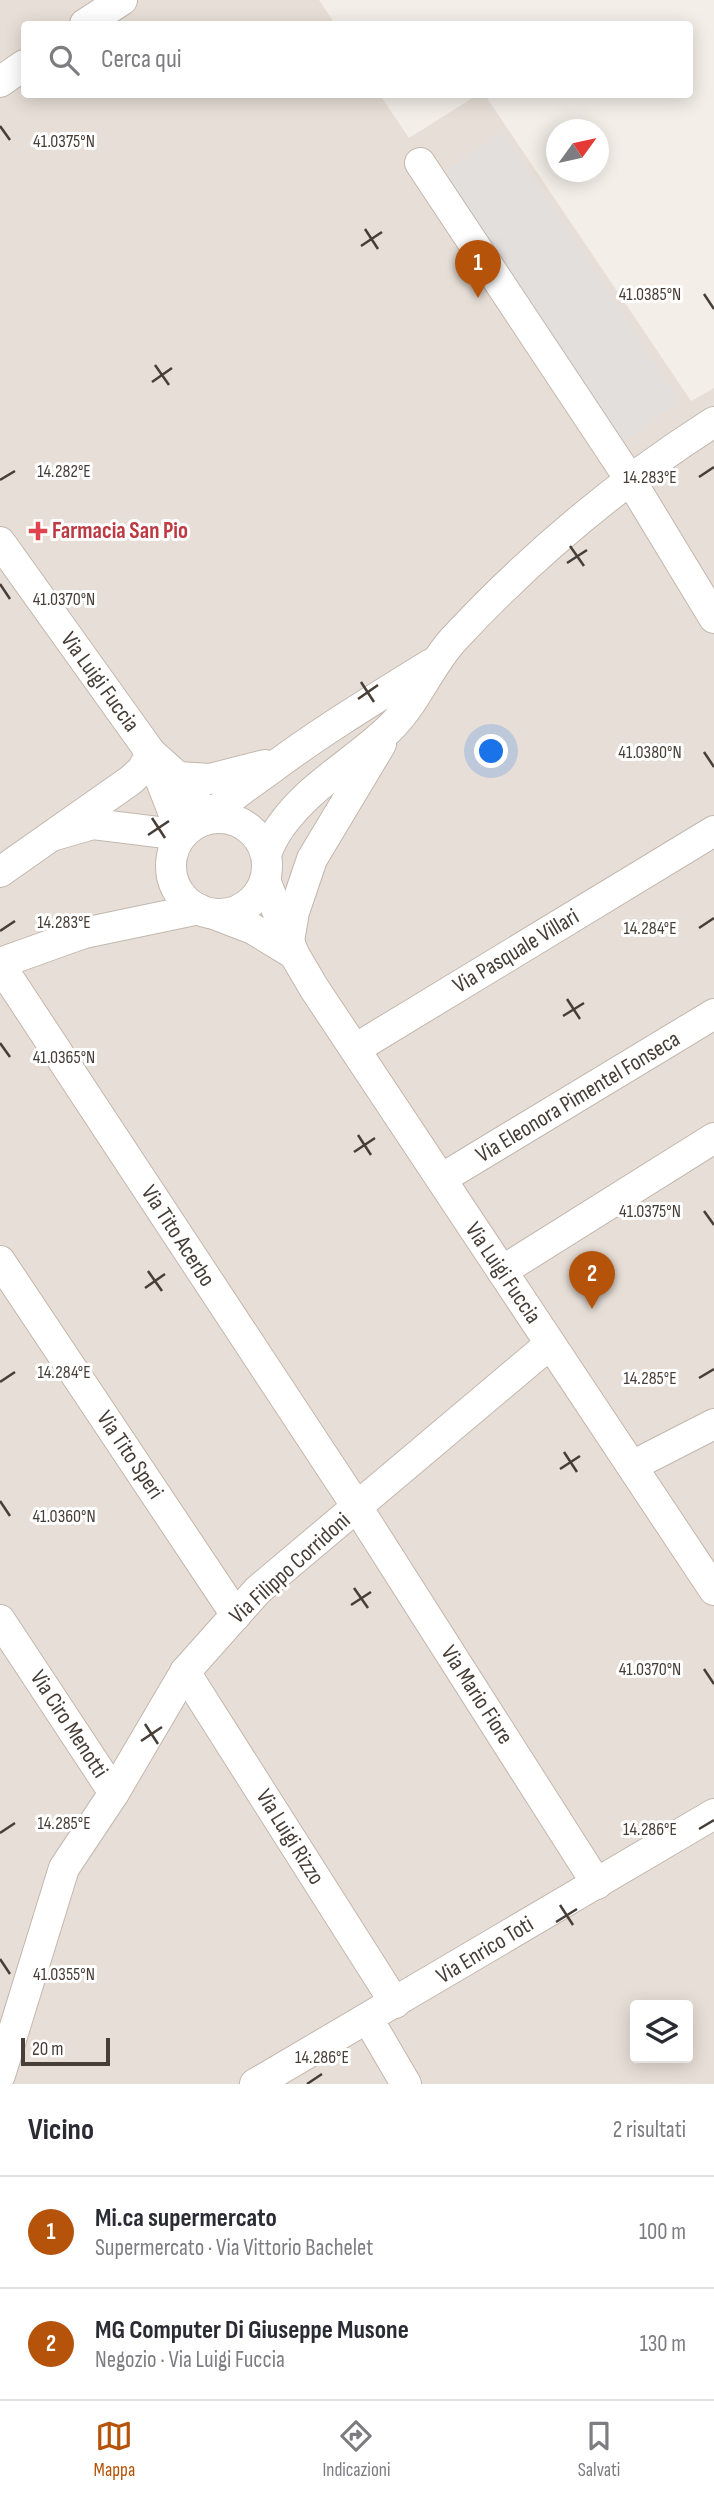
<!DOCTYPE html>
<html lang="it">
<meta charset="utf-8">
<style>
:root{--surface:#fff;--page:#f2f2f3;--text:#2b2b33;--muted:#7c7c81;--line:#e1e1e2;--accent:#b45309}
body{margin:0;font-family:"Sofia Sans Condensed",sans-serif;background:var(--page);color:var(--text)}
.controls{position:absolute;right:21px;bottom:21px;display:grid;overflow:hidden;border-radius:7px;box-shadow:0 4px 18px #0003}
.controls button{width:63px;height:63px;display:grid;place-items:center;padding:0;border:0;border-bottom:2px solid var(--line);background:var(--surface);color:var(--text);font:35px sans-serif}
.compass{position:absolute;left:546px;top:119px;width:63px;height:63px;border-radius:50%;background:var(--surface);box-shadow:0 4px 18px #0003;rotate:57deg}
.scale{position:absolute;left:21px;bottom:18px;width:89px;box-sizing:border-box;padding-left:7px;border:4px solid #473e37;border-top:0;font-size:19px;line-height:24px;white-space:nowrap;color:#473e37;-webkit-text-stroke:5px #fff;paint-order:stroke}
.you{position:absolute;left:492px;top:752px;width:24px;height:24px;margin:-18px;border:5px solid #fff;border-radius:50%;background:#1a73e8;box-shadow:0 0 0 10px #1a73e833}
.badge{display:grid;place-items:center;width:46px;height:46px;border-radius:50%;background:var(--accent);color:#fff;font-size:23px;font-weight:700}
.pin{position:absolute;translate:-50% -58px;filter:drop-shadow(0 2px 4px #0008)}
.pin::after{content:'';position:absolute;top:37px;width:24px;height:21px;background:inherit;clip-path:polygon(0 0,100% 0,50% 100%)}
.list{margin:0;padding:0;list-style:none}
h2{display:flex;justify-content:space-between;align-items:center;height:91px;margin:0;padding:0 28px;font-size:30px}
h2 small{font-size:23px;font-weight:400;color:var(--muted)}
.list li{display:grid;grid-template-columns:46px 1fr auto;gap:21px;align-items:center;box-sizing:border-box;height:112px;padding:0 28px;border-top:2px solid var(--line)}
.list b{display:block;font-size:26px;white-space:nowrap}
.list p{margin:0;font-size:23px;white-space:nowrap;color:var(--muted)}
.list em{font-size:23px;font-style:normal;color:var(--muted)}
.icon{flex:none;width:38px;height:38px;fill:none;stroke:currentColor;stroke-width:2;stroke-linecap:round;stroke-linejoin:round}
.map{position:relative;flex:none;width:714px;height:2084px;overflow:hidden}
.search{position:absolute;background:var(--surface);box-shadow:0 4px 18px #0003;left:21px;right:21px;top:21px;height:77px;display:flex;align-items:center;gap:18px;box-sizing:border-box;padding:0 24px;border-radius:7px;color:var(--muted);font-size:26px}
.sheet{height:315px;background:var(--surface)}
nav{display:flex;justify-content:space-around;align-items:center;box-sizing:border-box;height:98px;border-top:2px solid var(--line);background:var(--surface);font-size:19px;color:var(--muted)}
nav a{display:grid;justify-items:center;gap:4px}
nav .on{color:var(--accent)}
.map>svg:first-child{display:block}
.residential{fill:#e7dfd7;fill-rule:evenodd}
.parking{fill:#e2dfdd}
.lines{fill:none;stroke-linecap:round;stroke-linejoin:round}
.minor-casing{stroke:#c2b7ae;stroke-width:32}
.minor{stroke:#fff;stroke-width:30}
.ticks{fill:none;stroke:#473e37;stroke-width:2.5}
.health-dot{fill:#e0444e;stroke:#fff;stroke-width:2.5}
.labels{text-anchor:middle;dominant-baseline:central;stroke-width:6;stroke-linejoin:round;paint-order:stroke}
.health-label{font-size:23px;font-weight:bold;fill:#be3a42;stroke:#fff;text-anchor:start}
.street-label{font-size:23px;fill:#473e37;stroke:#fff}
.ticks-label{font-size:18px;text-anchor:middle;fill:#473e37;stroke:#fff;stroke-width:6;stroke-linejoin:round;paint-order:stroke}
</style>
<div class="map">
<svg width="714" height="2084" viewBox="0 0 714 2084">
<rect width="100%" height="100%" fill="#f3eee8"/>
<path class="residential" d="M0 0H319L335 24H24V94L380 95 409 138 477 95H485L691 401 714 388V2084H0ZM635 2005H688V2058H635Z"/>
<path class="parking" d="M502 132 680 401 617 446 439 175Z"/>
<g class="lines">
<g class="minor-casing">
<g id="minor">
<path d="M85 24 122 0"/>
<path d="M0 82 24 65"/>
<path d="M420 163 631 481 714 618"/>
<path d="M0 542 151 753 178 777 209 818C226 800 247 786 268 771 320 732 376 698 431 664"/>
<path d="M178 777 210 779 265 765"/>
<circle cx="219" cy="866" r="48"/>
<path d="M55 835 93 824 182 835 153 760"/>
<path d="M266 854C270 844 275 834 281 826 309 786 353 763 388 730 415 705 428 668 453 640 530 557 618 483 714 422"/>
<path d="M0 872 131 780 142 770 151 753"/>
<path d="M265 880 294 954 314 988 714 1590"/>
<path d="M214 914 253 929 294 954"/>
<path d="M289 941 294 912 312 859 381 744"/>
<path d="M0 963 84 933 199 909"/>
<path d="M0 965 357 1507 597 1884"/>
<path d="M355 1049 714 831"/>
<path d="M441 1179 714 1014"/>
<path d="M0 1261 236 1615"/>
<path d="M502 1271 714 1138"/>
<path d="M632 1466 714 1424"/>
<path d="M0 1620 114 1793"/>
<path d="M185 1672 395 2003"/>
<path d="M368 2019 406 2084"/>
<path d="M0 2075 64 1868 114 1793 185 1672 258 1590 550 1344"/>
<path d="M255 2084 714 1814"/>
</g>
</g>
<use href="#minor" class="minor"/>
</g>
<path class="ticks" d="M0 126 10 140M365 229 378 249M361 246 382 232M704 294 714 309M155 365 169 385M152 382 172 368M699 477 714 467M0 480 15 471M570 546 584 566M567 563 587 550M0 584 10 599M361 682 374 702M358 699 378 685M704 752 714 767M152 818 165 838M148 835 169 821M699 928 714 918M0 931 15 921M567 999 580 1019M563 1016 584 1003M0 1043 10 1057M358 1135 371 1155M354 1152 375 1138M704 1211 714 1225M148 1271 162 1291M145 1288 165 1274M699 1378 714 1369M0 1382 15 1372M564 1452 577 1472M560 1469 580 1456M0 1501 10 1516M354 1588 368 1608M351 1605 371 1592M704 1669 714 1684M145 1724 158 1744M141 1741 162 1727M699 1829 714 1820M0 1833 15 1823M560 1905 573 1925M556 1922 577 1909M0 1959 10 1974M307 2084 322 2074"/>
<path class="health-dot" d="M34.5 520.5h7v7h7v7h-7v7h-7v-7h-7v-7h7z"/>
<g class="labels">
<g class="health-label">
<text x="52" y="531">Farmacia San Pio</text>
</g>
<g class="street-label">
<text transform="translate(100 682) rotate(54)">Via Luigi Fuccia</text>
<text transform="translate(516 951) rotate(-31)">Via Pasquale Villari</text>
<text transform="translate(578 1097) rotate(-31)">Via Eleonora Pimentel Fonseca</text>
<text transform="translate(178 1236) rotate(57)">Via Tito Acerbo</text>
<text transform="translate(503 1273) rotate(56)">Via Luigi Fuccia</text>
<text transform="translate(130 1455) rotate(56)">Via Tito Speri</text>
<text transform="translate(290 1568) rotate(-42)">Via Filippo Corridoni</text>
<text transform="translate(477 1695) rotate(57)">Via Mario Fiore</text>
<text transform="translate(69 1724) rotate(57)">Via Ciro Menotti</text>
<text transform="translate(290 1837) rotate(58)">Via Luigi Rizzo</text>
<text transform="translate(485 1950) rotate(-31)">Via Enrico Toti</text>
</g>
</g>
<g class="ticks-label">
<text x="64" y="147">41.0375°N</text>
<text x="650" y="300">41.0385°N</text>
<text x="64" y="477">14.282°E</text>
<text x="650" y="483">14.283°E</text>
<text x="64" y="605">41.0370°N</text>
<text x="650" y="758">41.0380°N</text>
<text x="64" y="928">14.283°E</text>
<text x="650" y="934">14.284°E</text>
<text x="64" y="1063">41.0365°N</text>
<text x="650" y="1217">41.0375°N</text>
<text x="64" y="1378">14.284°E</text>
<text x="650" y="1384">14.285°E</text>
<text x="64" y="1522">41.0360°N</text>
<text x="650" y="1675">41.0370°N</text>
<text x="64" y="1829">14.285°E</text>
<text x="650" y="1835">14.286°E</text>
<text x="64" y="1980">41.0355°N</text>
<text x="322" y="2063">14.286°E</text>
</g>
</svg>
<div class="controls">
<button><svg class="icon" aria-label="layers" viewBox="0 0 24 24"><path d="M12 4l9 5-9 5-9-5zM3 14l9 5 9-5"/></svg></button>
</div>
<svg class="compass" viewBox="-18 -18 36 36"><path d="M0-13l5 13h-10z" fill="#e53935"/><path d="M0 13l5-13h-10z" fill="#7c7c81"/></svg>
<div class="scale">20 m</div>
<div class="you"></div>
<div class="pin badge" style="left:478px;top:298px">1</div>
<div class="pin badge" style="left:592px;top:1309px">2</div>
<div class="search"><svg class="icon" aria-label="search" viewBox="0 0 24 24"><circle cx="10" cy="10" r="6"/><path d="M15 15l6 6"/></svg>Cerca qui</div>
</div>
<section class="sheet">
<h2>Vicino<small>2 risultati</small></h2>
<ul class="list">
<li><span class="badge">1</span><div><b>Mi.ca supermercato</b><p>Supermercato · Via Vittorio Bachelet</p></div><em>100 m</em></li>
<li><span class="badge">2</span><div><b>MG Computer Di Giuseppe Musone</b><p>Negozio · Via Luigi Fuccia</p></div><em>130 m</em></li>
</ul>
</section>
<nav>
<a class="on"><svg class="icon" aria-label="map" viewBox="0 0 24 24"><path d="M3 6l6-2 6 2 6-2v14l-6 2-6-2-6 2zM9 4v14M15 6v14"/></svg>Mappa</a>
<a><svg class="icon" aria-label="directions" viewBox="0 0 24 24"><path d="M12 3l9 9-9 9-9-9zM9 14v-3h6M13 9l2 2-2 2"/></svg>Indicazioni</a>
<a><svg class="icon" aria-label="saved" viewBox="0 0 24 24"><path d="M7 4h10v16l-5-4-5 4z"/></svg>Salvati</a>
</nav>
